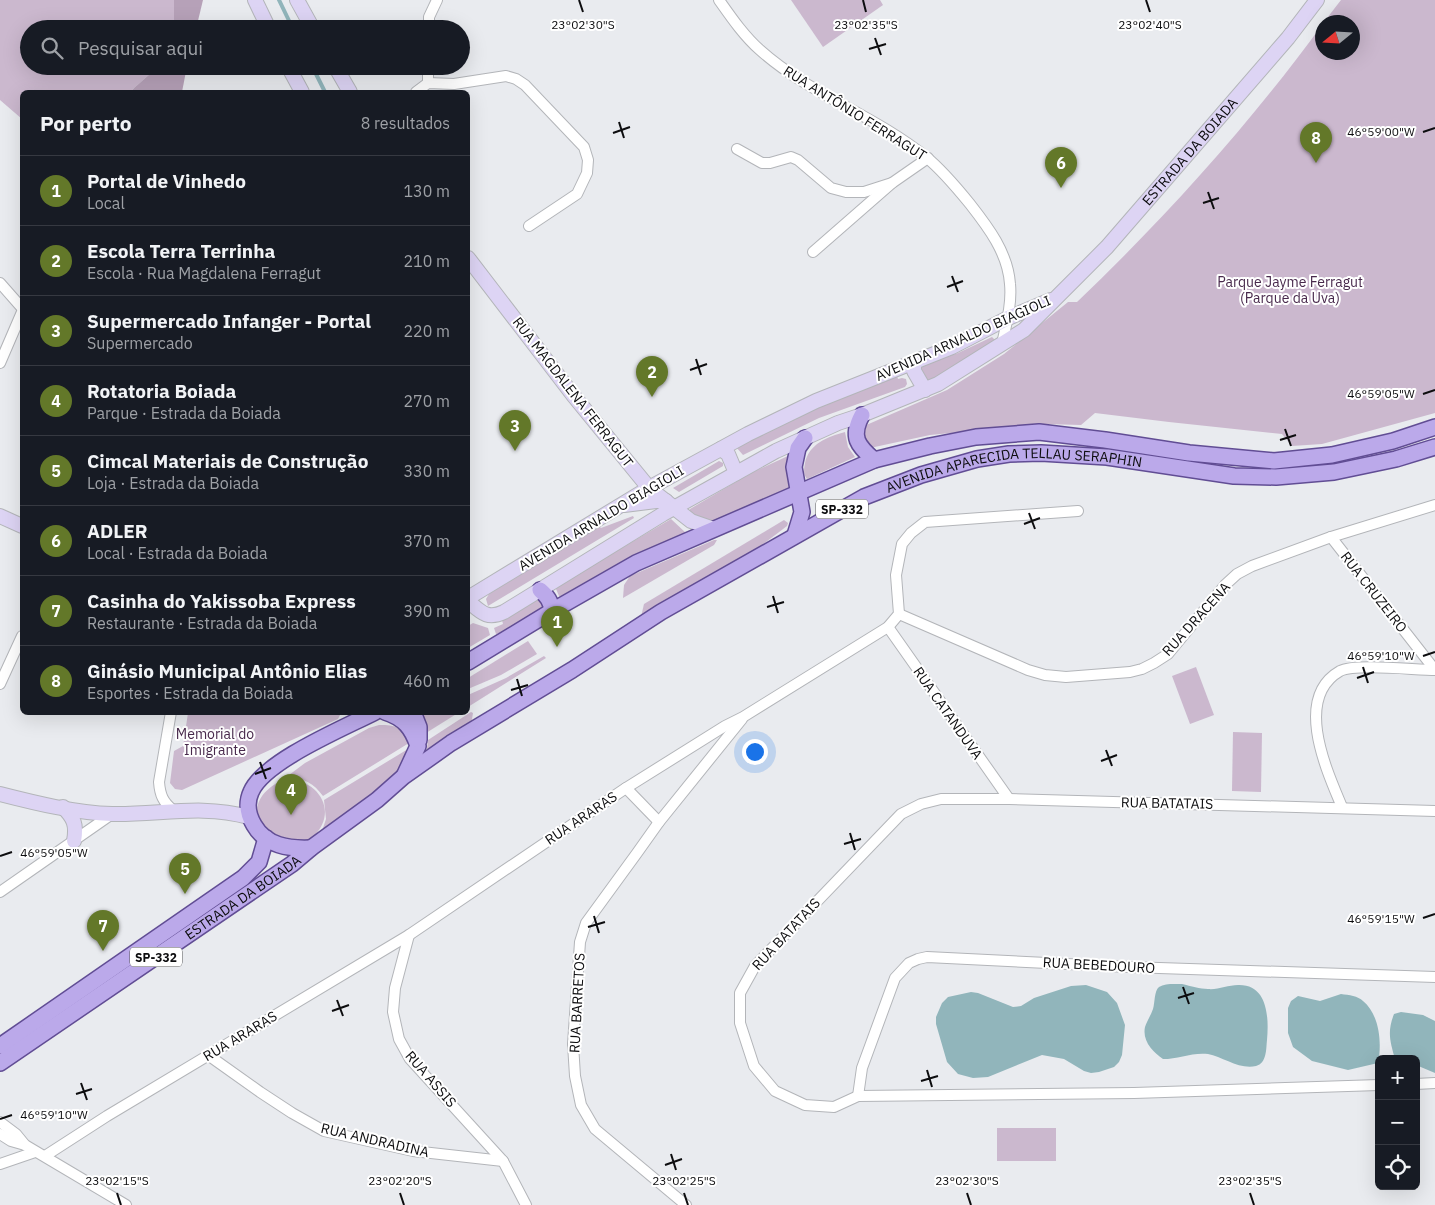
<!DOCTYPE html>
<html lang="pt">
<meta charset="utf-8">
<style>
:root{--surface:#171b24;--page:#242831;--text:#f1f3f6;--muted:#9ea1a6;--line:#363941;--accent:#637829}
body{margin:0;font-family:"IBM Plex Sans",sans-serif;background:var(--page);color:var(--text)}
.controls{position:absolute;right:15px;bottom:15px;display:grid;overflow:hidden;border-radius:8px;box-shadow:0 5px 20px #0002}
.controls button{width:45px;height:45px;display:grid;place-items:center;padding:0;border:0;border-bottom:1px solid var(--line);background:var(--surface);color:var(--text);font:25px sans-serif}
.compass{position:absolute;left:1315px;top:15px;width:45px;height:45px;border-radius:50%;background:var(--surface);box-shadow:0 5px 20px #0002;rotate:252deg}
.you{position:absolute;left:754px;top:751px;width:18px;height:18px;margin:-12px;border:4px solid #fff;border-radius:50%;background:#1a73e8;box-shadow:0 0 0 8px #1a73e833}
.badge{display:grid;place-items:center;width:32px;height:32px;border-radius:50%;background:var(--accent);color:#fff;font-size:16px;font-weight:700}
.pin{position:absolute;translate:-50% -41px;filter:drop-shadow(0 1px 2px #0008)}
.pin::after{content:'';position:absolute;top:26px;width:18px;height:15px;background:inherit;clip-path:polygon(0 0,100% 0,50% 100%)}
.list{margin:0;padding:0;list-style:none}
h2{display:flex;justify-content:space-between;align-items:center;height:65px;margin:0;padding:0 20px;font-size:21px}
h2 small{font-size:16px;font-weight:400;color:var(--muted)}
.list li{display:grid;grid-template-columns:32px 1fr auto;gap:15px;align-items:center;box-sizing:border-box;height:70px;padding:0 20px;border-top:1px solid var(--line)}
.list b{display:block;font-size:19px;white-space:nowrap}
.list p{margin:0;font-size:16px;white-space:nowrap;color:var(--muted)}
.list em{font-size:16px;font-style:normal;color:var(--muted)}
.icon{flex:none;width:28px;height:28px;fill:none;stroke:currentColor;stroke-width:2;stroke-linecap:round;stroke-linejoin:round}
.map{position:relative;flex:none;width:1435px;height:1205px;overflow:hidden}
.search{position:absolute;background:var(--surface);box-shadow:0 5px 20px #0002;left:20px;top:20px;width:450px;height:55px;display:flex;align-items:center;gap:12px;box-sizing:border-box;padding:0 18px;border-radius:28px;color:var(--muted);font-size:19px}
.panel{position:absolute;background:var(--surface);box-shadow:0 5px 20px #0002;left:20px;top:90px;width:450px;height:625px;border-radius:8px}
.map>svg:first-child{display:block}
.green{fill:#cbb8ce}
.forest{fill:#b6a1b8}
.water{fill:#91b5bb}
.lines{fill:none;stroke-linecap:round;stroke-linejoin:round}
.stream{stroke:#91b5bb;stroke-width:4}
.minor-casing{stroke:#b3b5b9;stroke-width:12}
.secondary-casing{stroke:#b3b5b9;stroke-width:16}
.primary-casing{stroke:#614d94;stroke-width:18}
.minor{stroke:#fff;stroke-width:10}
.secondary{stroke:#ddd4f4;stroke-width:14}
.primary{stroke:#bba9ea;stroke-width:15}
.ticks{fill:none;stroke:#0d0d0f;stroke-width:2}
.labels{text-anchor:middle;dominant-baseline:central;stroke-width:4;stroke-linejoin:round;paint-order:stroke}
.shield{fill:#fff;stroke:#565657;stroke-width:1}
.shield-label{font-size:12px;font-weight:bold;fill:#0d0d0f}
.street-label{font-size:14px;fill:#0d0d0f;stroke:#fff}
.park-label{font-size:14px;fill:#48294c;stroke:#fff}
.ticks-label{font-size:12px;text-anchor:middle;fill:#0d0d0f;stroke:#fff;stroke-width:4;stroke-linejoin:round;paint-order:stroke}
</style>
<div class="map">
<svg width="1435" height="1205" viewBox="0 0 1435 1205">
<rect width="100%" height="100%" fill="#e9ebef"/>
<g class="green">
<path d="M0 0H174V29H29V66H159L134 88 131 92H22V119L0 100Z"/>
<path d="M791 0H880L883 5 823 47Z"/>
<path d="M1341 0H1435V413L1322 444 1292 446 1282 434 1169 422 1095 413 1081 425 1044 424 930 435 870 448 863 438 864 426 947 390 1004 354 1068 302H1077C1166 217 1249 125 1322 25V52H1352V22H1324Z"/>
<path d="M992 337 996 341 931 381 927 379 921 368 923 365 958 353Z"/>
<path d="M897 376 898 379 902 378 906 379 907 384 905 387 819 418 743 455 736 447 823 405Z"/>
<path d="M845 432 848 447 855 457 807 479C803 474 804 469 805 463 809 444 827 437 845 432Z"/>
<path d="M790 455 794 490 712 523 700 519 689 511 690 509 751 473Z"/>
<path d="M719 461 723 463V466L679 492 673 488Z"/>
<path d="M633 516 634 518 488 606 486 599 489 594 599 526 601 528Z"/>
<path d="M671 519 686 533 635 555 561 598 559 596 556 589 559 585Z"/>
<path d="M784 520 788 523 787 526 742 560 640 621 644 604Z"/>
<path d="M714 540H717L714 545 623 598 624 585 630 576Z"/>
<path d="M537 599H541L545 605 543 608 507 631 496 634 494 628 503 624 502 620Z"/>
<path d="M473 623 488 628 490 635 468 648V626Z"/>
<path d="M528 641 537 654 501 675 468 689V678Z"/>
<path d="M544 656 546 658 468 707V695L506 678Z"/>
<path d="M1196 667 1214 715 1190 724 1172 676Z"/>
<path d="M471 712 473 713 471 725 426 757 428 740Z"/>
<path d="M188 713V712L341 713 338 719 182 790 175 789 170 783 174 751 183 746Z"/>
<path d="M418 713H458L426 733Z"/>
<path d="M379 725C396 725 403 727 409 743L323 796C313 782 302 777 285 778L305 763 369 728Z"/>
<path d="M1233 732 1262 733 1261 792 1232 791Z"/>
<path d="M408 749H410L401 773 322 831 326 819 324 800Z"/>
<path d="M287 779C319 780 339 812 313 837 310 840 304 844 300 844 291 845 279 840 270 838 266 832 262 827 259 821 251 800 270 784 287 779Z"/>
<rect x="997" y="1128" width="59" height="33"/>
</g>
<g class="forest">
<path d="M174 0H203L196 29H174Z"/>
<path d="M159 66H187L182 92H131L134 88Z"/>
</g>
<g class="water">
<path d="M1182 984C1191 986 1200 989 1208 989 1218 990 1228 985 1238 985 1268 984 1269 1018 1267 1040 1266 1049 1267 1063 1256 1066 1240 1070 1223 1057 1208 1054 1193 1052 1178 1059 1163 1059 1153 1052 1142 1041 1145 1027 1147 1021 1151 1015 1153 1009 1155 1003 1154 991 1159 987 1165 983 1175 984 1182 984Z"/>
<path d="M1086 985 1107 992 1117 1003 1125 1025 1122 1055 1119 1062 1114 1067 1099 1072 1091 1073 1084 1071 1064 1059 1042 1055 988 1077 973 1078 958 1074 947 1062 936 1024V1017L942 1003 948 997 971 992 978 993 1013 1007 1021 1006 1034 998 1071 986Z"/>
<path d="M1341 994C1349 995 1358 996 1363 1001 1380 1015 1382 1044 1378 1063L1348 1070 1312 1061 1293 1047 1288 1033V1008L1291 1001 1298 996 1320 1001Z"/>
<path d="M1401 1012 1423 1015 1435 1021V1073L1416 1065V1059H1395C1390 1041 1387 1032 1394 1014Z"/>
</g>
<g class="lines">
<g class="stream">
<path d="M279 0 293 29"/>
<path d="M312 66 325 92"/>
</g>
<g class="minor-casing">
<g id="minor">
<path d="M719 0C731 17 744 36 760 50 809 94 874 115 926 157 942 170 957 188 970 204 988 227 1008 253 1010 284 1012 304 1006 325 1002 344"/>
<path d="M429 29V17L437 0"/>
<path d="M428 83V66"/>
<path d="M416 92 428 83 454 84 506 76 516 79 525 85 584 147 588 160 587 173 577 194 529 226"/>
<path d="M737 149 762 163H770L791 157 798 160 831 188 846 192H864L892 183"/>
<path d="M813 252 892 183 928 158"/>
<path d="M0 283 22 308"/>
<path d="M0 363 22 312"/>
<path d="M1331 537 1435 670"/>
<path d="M899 614 1028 670 1045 675 1066 677 1130 672 1142 669 1154 663 1168 654 1225 585 1237 574 1252 566 1331 537 1435 505"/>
<path d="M888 627 1009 799"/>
<path d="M0 684 22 636"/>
<path d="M171 712 159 782C160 795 163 802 173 810"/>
<path d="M626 788 659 822"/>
<path d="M1342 807C1327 771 1293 698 1340 671 1355 663 1415 670 1435 670"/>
<path d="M0 892 112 814"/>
<path d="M409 935 395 988 393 1012 399 1039 410 1059 503 1161 526 1205"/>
<path d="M208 1055 260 1092 292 1113 324 1131 413 1151 503 1161"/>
<path d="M1416 1084 1435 1083"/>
<path d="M1379 1085 1134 1093 858 1096 834 1107 805 1105 775 1091 754 1066 740 1023V993L755 966 901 814 921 804 941 799H1009L1435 811"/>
<path d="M858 1096 862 1068 895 978 909 963 918 959 927 957 1129 967 1435 977"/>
<path d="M0 1122 16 1134 25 1145 126 1205"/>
<path d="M0 1134 11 1141 25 1145"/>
<path d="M45 1156 107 1116 409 935 626 788 725 726 743 717 888 627 899 614 896 575 902 544 911 533 925 522 1078 511"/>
<path d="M0 1164 35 1152"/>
<path d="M686 1205 595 1129 581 1105 575 1076 573 1044 580 942 586 923 637 853 659 822 742 719"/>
</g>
</g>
<g class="secondary-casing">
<g id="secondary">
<path d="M255 0 269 29"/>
<path d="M297 0 313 29"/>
<path d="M288 66 302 92"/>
<path d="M335 66 350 92"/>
<path d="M468 258 573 395 649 488 691 521 714 529"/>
<path d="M914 362V371L925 390"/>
<path d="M721 449 728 454 736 473"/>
<path d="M624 505 656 501H666"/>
<path d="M0 516 22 526"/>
<path d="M468 598 649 488 748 434 816 401 952 347 1008 318 1051 300"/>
<path id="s1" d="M468 601C481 612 487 620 504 612L663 514 776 451 838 423 862 415 938 384 1024 330 1107 247 1288 38 1317 0"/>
<path d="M0 794C35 803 76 813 112 814 160 815 201 804 249 817"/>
<path d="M63 807C74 818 77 825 74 841"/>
</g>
</g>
<g class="primary-casing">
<g id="primary">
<path d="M862 415C850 437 858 446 874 460"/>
<path d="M795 535 802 512 794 467 798 448 805 438"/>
<path d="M540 590C547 596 551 601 552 611"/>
<path d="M468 662 552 611 636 563 874 460 930 446 976 437 1039 432 1105 440 1189 453 1274 461 1332 455 1393 441 1435 427"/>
<path d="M385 712C404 718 412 728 418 746L405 774"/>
<path d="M413 712 419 727V740"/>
<path d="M311 848C289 849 266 846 254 825 248 815 246 803 251 792 264 761 344 728 375 712"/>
<path d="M0 1046 243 878 259 862 266 838"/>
<path id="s2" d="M0 1063 292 864 311 848 377 800 403 777 451 743 572 670 661 612 864 497 921 475 977 459 1009 454 1041 453 1107 457 1234 476 1276 477 1334 472 1396 459 1435 447"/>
</g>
</g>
<use href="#minor" class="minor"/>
<use href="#secondary" class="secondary"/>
<use href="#primary" class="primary"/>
</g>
<path class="ticks" d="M579 0 583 12M863 0 866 12M1146 0 1150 12M875 38 881 55M869 49 886 44M619 122 624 138M1423 132 1435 128M613 133 630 127M1208 192 1214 209M1203 203 1219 198M952 276 958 292M947 287 963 281M696 359 701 375M690 370 707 364M1423 394 1435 390M1285 429 1291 446M1280 440 1296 435M1029 513 1035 529M1024 524 1040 518M773 596 778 613M767 607 784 602M1423 656 1435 652M1363 667 1368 683M1357 678 1374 672M517 679 522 696M511 690 528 685M1106 750 1112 766M1101 761 1117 755M260 762 266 779M255 774 271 768M850 833 855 850M844 844 861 839M0 856 12 852M594 916 599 933M1423 918 1435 914M588 927 605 922M1183 987 1189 1004M1178 998 1194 993M337 1000 343 1016M332 1011 349 1005M927 1070 932 1087M921 1081 938 1076M81 1083 87 1100M76 1094 92 1089M0 1119 12 1115M671 1154 676 1170M665 1165 682 1159M117 1193 121 1205M400 1193 404 1205M684 1193 688 1205M967 1193 971 1205M1250 1193 1254 1205"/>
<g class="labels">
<g class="shield">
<rect x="816" y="499.5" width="52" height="19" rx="4"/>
<rect x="130" y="947.5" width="52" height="19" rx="4"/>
</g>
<g class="shield-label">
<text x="842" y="509">SP-332</text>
<text x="156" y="957">SP-332</text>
</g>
<g class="street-label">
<text transform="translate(855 113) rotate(32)">RUA ANTÔNIO FERRAGUT</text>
<text stroke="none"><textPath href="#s1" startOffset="878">ESTRADA DA BOIADA</textPath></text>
<text transform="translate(963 338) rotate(-24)">AVENIDA ARNALDO BIAGIOLI</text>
<text transform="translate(573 392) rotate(52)">RUA MAGDALENA FERRAGUT</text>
<text stroke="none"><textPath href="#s2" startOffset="1189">AVENIDA APARECIDA TELLAU SERAPHIN</textPath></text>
<text transform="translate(601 518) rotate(-31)">AVENIDA ARNALDO BIAGIOLI</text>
<text transform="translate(1374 592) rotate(52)">RUA CRUZEIRO</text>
<text transform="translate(1196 619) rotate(-48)">RUA DRACENA</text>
<text transform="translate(948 713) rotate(55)">RUA CATANDUVA</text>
<text transform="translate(1167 803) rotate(1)">RUA BATATAIS</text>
<text transform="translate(581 818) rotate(-34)">RUA ARARAS</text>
<text stroke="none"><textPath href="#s2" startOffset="294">ESTRADA DA BOIADA</textPath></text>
<text transform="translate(786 934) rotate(-47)">RUA BATATAIS</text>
<text transform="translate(1099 965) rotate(3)">RUA BEBEDOURO</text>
<text transform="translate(577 1003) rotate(-87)">RUA BARRETOS</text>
<text transform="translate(240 1036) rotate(-31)">RUA ARARAS</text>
<text transform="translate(431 1079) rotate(49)">RUA ASSIS</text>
<text transform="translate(375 1140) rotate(13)">RUA ANDRADINA</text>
</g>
<g class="park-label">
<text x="1290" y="282">Parque Jayme Ferragut<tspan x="1290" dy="16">(Parque da Uva)</tspan></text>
<text x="215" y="734">Memorial do<tspan x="215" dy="16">Imigrante</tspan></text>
</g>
</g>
<g class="ticks-label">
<text x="583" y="29">23°02'30"S</text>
<text x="866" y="29">23°02'35"S</text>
<text x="1150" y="29">23°02'40"S</text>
<text x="1381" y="136">46°59'00"W</text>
<text x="1381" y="398">46°59'05"W</text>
<text x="1381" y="660">46°59'10"W</text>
<text x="54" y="857">46°59'05"W</text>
<text x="1381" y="923">46°59'15"W</text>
<text x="54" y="1119">46°59'10"W</text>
<text x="117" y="1185">23°02'15"S</text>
<text x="400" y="1185">23°02'20"S</text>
<text x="684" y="1185">23°02'25"S</text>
<text x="967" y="1185">23°02'30"S</text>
<text x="1250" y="1185">23°02'35"S</text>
</g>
</svg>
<div class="controls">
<button>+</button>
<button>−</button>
<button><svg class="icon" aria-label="locate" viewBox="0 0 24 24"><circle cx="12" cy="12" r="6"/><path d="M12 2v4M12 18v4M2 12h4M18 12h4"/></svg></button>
</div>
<svg class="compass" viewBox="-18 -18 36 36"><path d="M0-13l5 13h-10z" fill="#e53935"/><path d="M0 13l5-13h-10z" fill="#9ea1a6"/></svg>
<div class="you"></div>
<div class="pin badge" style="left:557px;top:647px">1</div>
<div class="pin badge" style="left:652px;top:397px">2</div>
<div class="pin badge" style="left:515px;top:451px">3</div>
<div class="pin badge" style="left:291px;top:815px">4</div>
<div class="pin badge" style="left:185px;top:894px">5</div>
<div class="pin badge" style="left:1061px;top:188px">6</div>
<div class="pin badge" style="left:103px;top:951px">7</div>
<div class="pin badge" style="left:1316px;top:163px">8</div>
<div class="search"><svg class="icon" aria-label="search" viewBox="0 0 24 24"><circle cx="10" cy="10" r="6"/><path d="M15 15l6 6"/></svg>Pesquisar aqui</div>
<section class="panel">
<h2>Por perto<small>8 resultados</small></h2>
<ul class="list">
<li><span class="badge">1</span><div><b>Portal de Vinhedo</b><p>Local</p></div><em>130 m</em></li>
<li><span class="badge">2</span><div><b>Escola Terra Terrinha</b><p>Escola · Rua Magdalena Ferragut</p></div><em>210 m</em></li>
<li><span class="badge">3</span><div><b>Supermercado Infanger - Portal</b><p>Supermercado</p></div><em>220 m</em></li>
<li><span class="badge">4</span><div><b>Rotatoria Boiada</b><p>Parque · Estrada da Boiada</p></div><em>270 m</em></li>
<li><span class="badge">5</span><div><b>Cimcal Materiais de Construção</b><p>Loja · Estrada da Boiada</p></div><em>330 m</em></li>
<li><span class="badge">6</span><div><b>ADLER</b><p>Local · Estrada da Boiada</p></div><em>370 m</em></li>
<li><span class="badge">7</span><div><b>Casinha do Yakissoba Express</b><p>Restaurante · Estrada da Boiada</p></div><em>390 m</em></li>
<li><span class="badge">8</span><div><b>Ginásio Municipal Antônio Elias</b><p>Esportes · Estrada da Boiada</p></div><em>460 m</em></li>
</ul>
</section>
</div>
